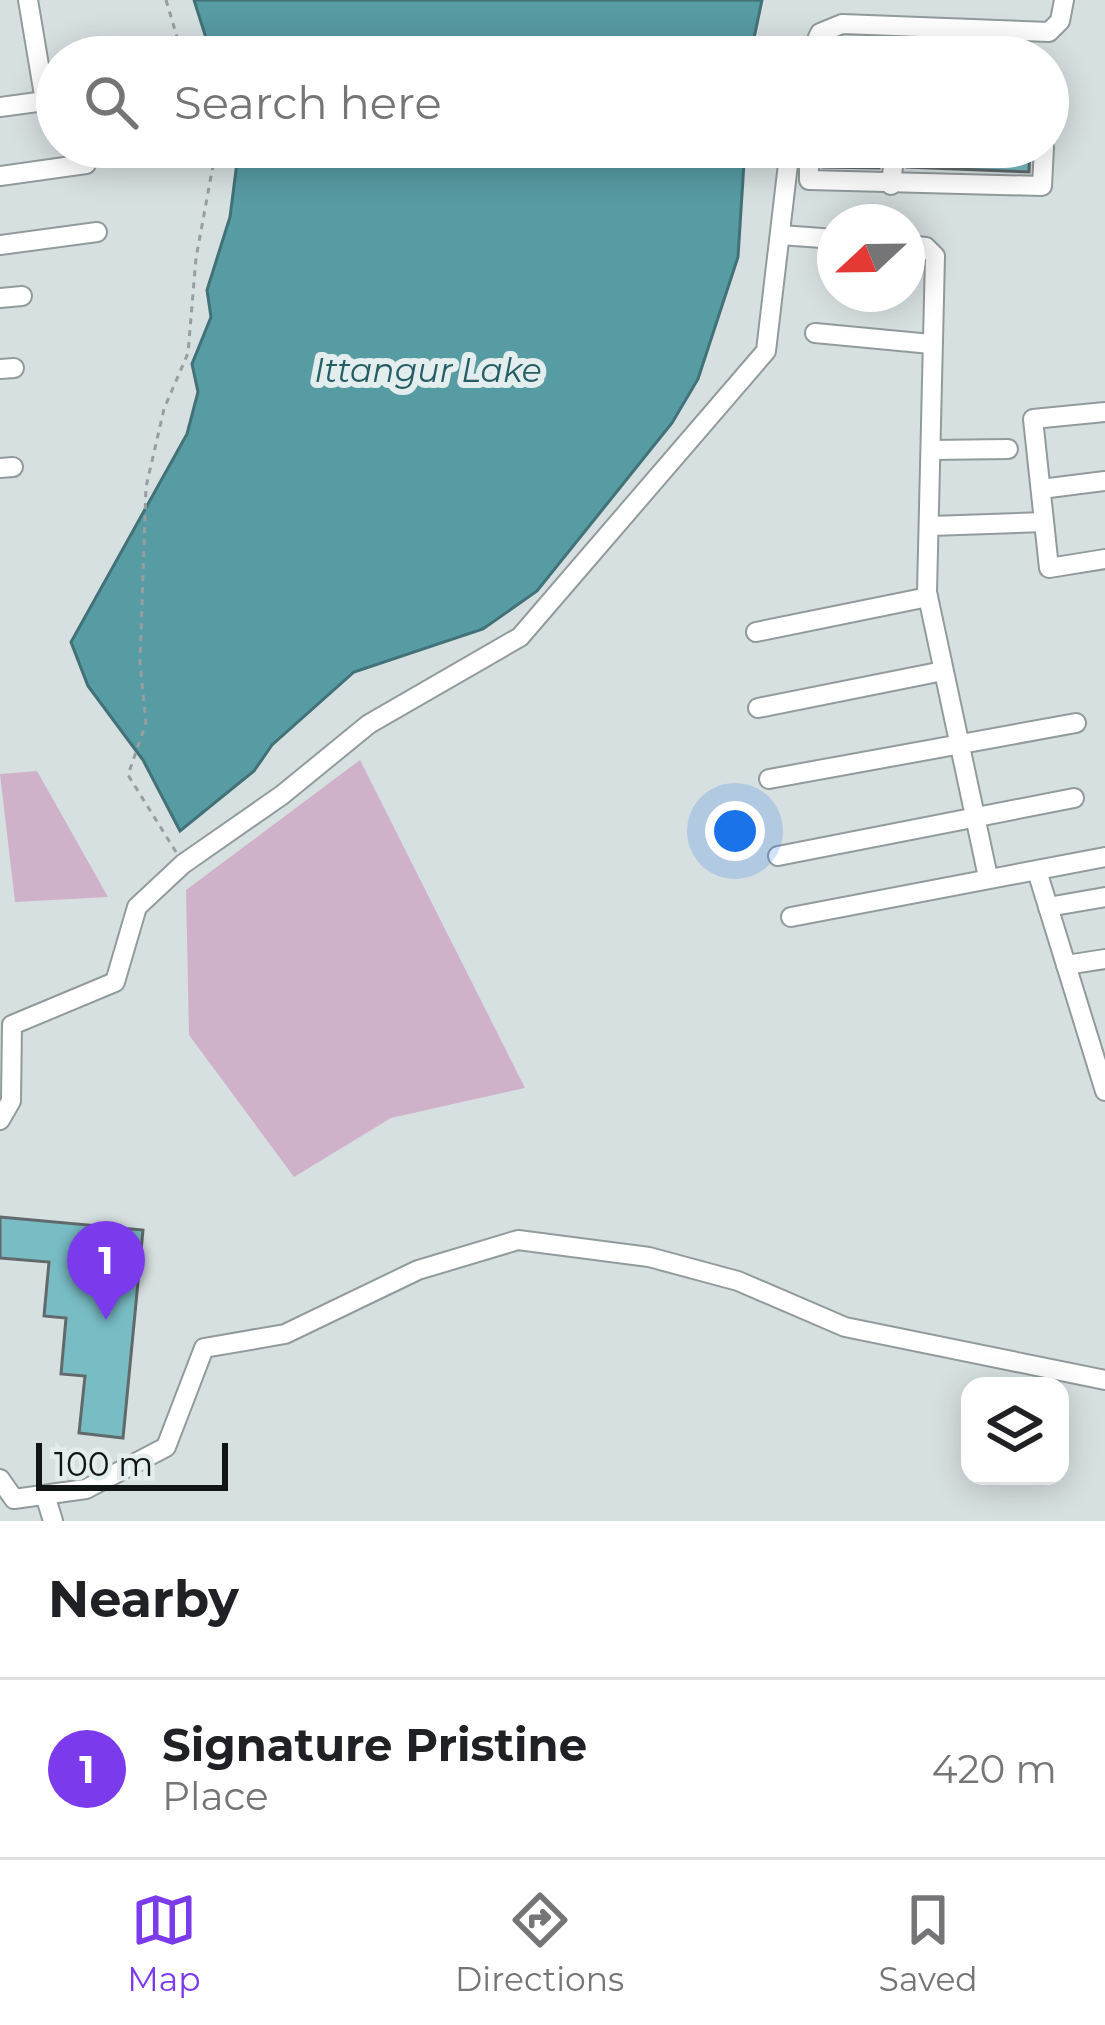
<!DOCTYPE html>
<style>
:root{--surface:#fff;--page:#f2f2f2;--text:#202124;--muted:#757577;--line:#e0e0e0;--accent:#7c3aed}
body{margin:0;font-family:Montserrat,sans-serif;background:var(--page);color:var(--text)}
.controls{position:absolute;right:36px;bottom:36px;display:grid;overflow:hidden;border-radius:24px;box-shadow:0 6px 30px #0003}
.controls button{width:108px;height:108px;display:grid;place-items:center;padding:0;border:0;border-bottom:3px solid var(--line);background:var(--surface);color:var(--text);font:60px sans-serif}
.compass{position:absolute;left:817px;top:204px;width:108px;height:108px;border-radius:50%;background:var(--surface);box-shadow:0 6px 30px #0003;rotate:248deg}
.scale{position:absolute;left:36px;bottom:30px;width:192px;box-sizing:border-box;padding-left:12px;border:6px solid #111415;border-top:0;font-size:33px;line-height:42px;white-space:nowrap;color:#111415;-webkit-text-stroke:9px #e4edee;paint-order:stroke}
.you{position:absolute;left:735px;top:831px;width:42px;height:42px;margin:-30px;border:9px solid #fff;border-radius:50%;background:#1a73e8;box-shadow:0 0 0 18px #1a73e833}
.badge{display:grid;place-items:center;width:78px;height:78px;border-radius:50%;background:var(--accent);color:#fff;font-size:39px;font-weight:700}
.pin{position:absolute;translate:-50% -99px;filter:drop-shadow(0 3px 6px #0008)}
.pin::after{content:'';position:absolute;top:63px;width:42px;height:36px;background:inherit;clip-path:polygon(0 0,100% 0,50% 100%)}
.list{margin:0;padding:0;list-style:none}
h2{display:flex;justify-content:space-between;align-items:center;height:156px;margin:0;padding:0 48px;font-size:51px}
h2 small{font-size:39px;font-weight:400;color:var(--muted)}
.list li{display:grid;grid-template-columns:78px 1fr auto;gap:36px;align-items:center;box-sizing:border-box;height:180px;padding:0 48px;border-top:3px solid var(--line)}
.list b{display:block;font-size:45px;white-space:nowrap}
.list p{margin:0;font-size:39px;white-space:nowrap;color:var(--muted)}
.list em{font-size:39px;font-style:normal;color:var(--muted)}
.icon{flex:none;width:66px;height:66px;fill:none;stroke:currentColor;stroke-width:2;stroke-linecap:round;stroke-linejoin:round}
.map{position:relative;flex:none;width:1105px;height:1521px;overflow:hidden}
.search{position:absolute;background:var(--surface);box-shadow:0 6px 30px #0003;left:36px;right:36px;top:36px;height:132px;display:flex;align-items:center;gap:30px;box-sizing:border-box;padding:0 42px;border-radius:66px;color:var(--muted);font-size:45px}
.sheet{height:336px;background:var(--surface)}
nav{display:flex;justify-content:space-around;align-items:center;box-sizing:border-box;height:168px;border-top:3px solid var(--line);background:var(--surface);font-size:33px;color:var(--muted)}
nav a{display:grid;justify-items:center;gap:6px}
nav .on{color:var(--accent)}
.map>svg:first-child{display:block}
.green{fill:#cfb2c9}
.water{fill:#579ba3;stroke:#427278;stroke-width:3}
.building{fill:#78bcc4;stroke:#61696a;stroke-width:3}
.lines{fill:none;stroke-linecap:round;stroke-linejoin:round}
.minor-casing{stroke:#929b9c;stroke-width:22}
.path{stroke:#979e9f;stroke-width:3;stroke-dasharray:6 6;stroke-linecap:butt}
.minor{stroke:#fff;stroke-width:18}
.labels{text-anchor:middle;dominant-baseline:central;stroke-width:12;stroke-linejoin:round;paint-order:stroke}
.water-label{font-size:33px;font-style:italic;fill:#245e64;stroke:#e4edee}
</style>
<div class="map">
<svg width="1105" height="1521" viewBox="0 0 1105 1521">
<rect width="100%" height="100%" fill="#d7e0e1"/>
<g class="green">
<path d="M360 760 525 1088 391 1118 294 1177 189 1035 186 890Z"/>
<path d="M37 771 108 897 15 902 0 774Z"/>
</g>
<g class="water">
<path d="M194 0H762L750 57H212Z"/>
<path d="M239 147H745L738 257 698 379 672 423 537 591 483 629 354 672 272 745 254 771 180 831 143 760 88 686 71 642 187 434 198 392 192 364 211 317 207 290 230 217Z"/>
</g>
<g class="building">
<path d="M823 147H881L879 168 823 167Z"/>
<path d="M909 147H1030L1029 172 907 167Z"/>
<path d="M0 1217 143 1230 123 1438 79 1433 85 1376 61 1374 66 1318 44 1316 49 1262 0 1258Z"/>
</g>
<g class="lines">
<g class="minor-casing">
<g id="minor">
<path d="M28 0 45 101"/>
<path d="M809 57 820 33 842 24 1049 32 1060 21 1064 0"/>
<path d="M830 57 832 48 905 49"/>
<path d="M0 107 52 100"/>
<path d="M809 147V180L1042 186 1044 147"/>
<path d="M0 176 86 164"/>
<path d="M891 185 895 147"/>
<path d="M781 235 835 239"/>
<path d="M0 245 97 232"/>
<path d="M907 245 926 247 935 256 927 592 988 877"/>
<path d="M0 298 22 296"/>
<path d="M815 333 931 344"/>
<path d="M0 369 14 368"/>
<path d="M1105 412 1033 419 1049 568 1105 559"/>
<path d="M931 450 1008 449"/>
<path d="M0 468 13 467"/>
<path d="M1041 489 1105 481"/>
<path d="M931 526 1044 522"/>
<path d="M756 632 928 597"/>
<path d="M758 708 943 671"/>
<path d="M769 779 1076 723"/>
<path d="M778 856 1074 798"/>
<path d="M1037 871 1105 1091"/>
<path d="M1048 907 1105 897"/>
<path d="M791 917 1105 857"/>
<path d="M1066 965 1105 959"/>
<path d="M0 1120 11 1101 12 1025 115 982 137 907 183 864 282 795 369 724 520 637 766 351 790 147"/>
<path d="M0 1479 14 1499 86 1489 166 1447 204 1348 285 1334 418 1270 518 1240 649 1257 738 1281 845 1327 1105 1380"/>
<path d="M45 1495 53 1521"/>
</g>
</g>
<g class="path">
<path d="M166 0 183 57"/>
<path d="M176 852 128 775 146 723 140 663 146 487 164 409 188 353 196 258 214 160 210 147"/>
</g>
<use href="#minor" class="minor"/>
</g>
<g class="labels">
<g class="water-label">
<text x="428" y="370">Ittangur Lake</text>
</g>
</g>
</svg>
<div class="controls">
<button><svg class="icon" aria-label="layers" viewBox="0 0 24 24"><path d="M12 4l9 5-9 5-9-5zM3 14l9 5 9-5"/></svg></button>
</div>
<svg class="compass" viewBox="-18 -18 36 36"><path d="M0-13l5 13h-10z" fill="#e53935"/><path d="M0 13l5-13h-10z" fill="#757577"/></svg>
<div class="scale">100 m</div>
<div class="you"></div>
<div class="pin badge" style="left:106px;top:1320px">1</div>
<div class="search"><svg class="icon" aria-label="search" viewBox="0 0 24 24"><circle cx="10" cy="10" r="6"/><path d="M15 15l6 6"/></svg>Search here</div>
</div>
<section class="sheet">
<h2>Nearby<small></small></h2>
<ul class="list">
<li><span class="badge">1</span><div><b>Signature Pristine</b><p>Place</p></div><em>420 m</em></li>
</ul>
</section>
<nav>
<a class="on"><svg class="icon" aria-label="map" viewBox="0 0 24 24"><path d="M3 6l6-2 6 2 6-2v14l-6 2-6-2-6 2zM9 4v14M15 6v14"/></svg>Map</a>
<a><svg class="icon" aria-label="directions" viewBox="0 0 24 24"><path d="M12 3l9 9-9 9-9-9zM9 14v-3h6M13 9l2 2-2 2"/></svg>Directions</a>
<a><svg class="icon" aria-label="saved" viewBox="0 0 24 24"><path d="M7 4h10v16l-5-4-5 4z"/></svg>Saved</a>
</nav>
